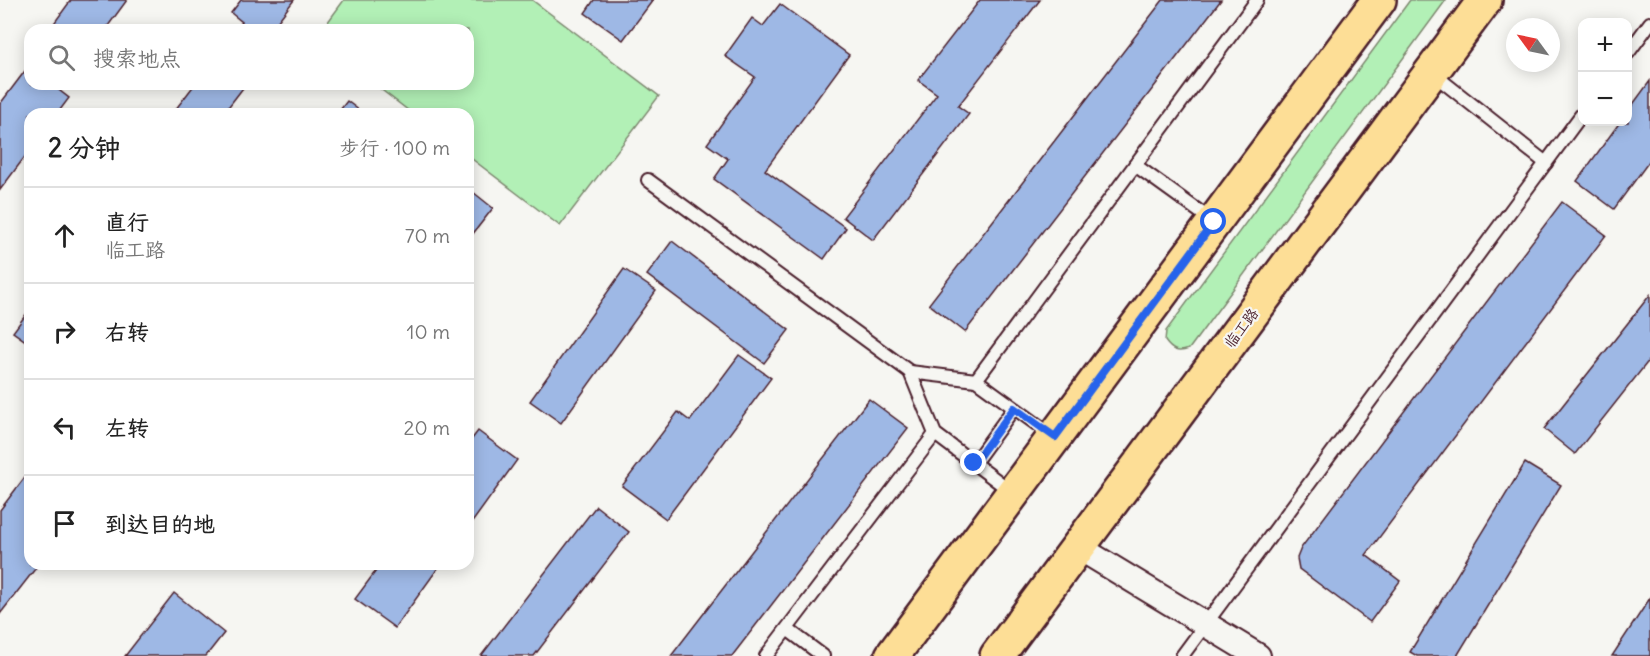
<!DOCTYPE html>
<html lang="zh">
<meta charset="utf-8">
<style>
:root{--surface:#fff;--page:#f6f6f6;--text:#222;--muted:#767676;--line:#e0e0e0}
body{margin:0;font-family:Delius,"LXGW WenKai TC",sans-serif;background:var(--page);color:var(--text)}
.controls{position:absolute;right:18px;top:18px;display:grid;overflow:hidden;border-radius:12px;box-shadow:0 3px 15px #0003}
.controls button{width:54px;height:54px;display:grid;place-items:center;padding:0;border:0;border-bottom:2px solid var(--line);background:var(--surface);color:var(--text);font:30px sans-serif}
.compass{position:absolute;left:1506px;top:18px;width:54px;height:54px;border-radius:50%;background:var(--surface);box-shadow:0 3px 15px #0003;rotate:303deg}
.stop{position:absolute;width:18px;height:18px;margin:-14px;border:4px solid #2563eb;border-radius:50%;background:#fff}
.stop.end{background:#2563eb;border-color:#fff;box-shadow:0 2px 6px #0008}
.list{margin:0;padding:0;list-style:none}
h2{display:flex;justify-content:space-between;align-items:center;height:78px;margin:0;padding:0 24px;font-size:26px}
h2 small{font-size:20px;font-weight:400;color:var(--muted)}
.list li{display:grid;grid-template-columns:39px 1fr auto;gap:18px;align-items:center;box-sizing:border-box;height:96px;padding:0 24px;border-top:2px solid var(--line)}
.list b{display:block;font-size:22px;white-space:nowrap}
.list p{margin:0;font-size:20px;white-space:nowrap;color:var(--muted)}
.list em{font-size:20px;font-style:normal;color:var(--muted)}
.icon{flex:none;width:33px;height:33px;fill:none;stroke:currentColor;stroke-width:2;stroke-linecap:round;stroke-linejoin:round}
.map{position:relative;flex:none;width:1650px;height:656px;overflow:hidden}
.search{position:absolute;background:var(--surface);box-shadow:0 3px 15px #0003;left:24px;top:24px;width:450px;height:66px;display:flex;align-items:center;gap:15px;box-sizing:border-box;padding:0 21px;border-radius:18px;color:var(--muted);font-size:22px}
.panel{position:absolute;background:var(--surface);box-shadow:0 3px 15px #0003;left:24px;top:108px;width:450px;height:462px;border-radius:18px}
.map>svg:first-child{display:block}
.green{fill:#b2f0b6;stroke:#7e8870;stroke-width:1.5}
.building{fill:#9eb8e5;stroke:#4a1f2b;stroke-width:1.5}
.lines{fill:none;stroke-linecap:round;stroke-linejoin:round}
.lane-casing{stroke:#4a1f2b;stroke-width:16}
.street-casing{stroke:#4a1f2b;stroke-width:28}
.primary-casing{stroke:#4a1f2b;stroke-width:38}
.lane{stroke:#f6f6f2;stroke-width:12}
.street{stroke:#f6f6f2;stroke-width:24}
.primary{stroke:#fdde96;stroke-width:33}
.route{stroke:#2563eb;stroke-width:8}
.labels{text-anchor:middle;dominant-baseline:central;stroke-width:4.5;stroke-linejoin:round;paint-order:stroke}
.street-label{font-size:15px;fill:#4a1f2b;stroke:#f6f6f2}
</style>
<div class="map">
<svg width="1650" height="656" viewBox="0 0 1650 656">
<rect width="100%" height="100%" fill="#f6f6f2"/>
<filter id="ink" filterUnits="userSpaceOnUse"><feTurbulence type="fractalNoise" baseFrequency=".0167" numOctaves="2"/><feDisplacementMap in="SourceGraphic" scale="12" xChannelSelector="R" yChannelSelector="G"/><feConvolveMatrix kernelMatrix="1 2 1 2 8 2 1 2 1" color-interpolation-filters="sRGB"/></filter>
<g filter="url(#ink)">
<g class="green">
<path d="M344 0H532L659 96 560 226 468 156V114H413L374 84H468V30H322Z"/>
<path d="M1410 0H1446L1189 349C1178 353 1172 351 1165 341L1166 331Z"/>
</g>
<g class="building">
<path d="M71 0H127L105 30H57L52 26Z"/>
<path d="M241 0H294L271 30H236L242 22 231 13Z"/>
<path d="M594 0H653L623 40 585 13Z"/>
<path d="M980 0H1040L958 106 969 114 873 240 843 217 937 94 918 80Z"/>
<path d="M1163 0H1221L965 332 929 304Z"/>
<path d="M780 4 849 55 765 170 846 228 824 259 714 179 728 159 707 144 755 77 725 56 752 18 763 26Z"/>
<path d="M28 67 30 69V84H51L69 98 57 114H30V150L0 190V104Z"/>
<path d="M1650 81V160L1614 209 1577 181 1620 122H1628V111Z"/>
<path d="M195 84H246L223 114H172Z"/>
<path d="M347 101 364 114H337Z"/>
<path d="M468 188 493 208 468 240Z"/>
<path d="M1562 202 1606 235 1366 555 1400 581 1370 622 1299 569 1297 558 1301 548Z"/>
<path d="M672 241 789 330 764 363 647 275Z"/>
<path d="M624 269 656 291 561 423 530 401Z"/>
<path d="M1650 295V359L1575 454 1544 429Z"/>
<path d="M30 309V344L13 332Z"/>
<path d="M739 355 771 378 666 519 622 486 678 412 690 421Z"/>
<path d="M869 399 908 428 732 656H671Z"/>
<path d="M478 431 517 460 468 528V444Z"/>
<path d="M1525 463 1561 485 1457 656H1417L1410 652Z"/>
<path d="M28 473 30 475V564H39L0 614V510Z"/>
<path d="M596 506 629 532 534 656H481Z"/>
<path d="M381 564H441L395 628 355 599Z"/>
<path d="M174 593 224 633 206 656H125Z"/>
<path d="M1650 598V656H1612Z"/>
</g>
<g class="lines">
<g class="lane-casing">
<g id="lane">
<path d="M1628 53 1650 23"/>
<path d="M1432 73 1546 163"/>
<path d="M1135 165 1214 222"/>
<path d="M648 180 910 372"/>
<path d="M976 380 1257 0"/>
<path d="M974 463 1014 408"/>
<path d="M1012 492 935 434 910 372 976 380 1053 436"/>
<path d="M787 629 823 656"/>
<path d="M766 656 935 434"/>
<path d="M1182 656 1582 114"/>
</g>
</g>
<g class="street-casing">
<path id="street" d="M1078 547 1258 656"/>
</g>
<g class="primary-casing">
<g id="primary">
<path d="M892 656 1379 0"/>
<path d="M997 656 1485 0"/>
</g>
</g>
<use href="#lane" class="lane"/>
<use href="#street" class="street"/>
<use href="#primary" class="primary"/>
</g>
</g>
<g class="lines" filter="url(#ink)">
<path class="route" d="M974 463 1014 408 1055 437 1214 222"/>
</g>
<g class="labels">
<g class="street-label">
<text transform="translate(1241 328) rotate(-53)">临工路</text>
</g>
</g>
</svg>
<div class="controls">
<button>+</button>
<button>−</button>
</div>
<svg class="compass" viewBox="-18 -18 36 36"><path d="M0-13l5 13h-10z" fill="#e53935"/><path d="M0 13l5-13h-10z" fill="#767676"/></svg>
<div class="stop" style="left:1214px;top:222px"></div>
<div class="stop end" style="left:974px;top:463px"></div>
<div class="search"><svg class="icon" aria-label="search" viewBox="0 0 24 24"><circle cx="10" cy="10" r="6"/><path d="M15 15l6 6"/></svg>搜索地点</div>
<section class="panel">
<h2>2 分钟<small>步行 · 100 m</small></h2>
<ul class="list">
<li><svg class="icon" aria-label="ahead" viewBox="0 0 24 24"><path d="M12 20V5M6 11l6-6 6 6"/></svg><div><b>直行</b><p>临工路</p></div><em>70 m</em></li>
<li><svg class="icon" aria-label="right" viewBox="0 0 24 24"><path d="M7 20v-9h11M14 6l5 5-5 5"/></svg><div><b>右转</b></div><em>10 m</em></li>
<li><svg class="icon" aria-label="left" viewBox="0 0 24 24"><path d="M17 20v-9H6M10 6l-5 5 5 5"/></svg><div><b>左转</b></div><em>20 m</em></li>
<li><svg class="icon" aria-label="arrive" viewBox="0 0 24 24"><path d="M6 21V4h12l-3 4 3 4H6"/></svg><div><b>到达目的地</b></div></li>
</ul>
</section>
</div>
